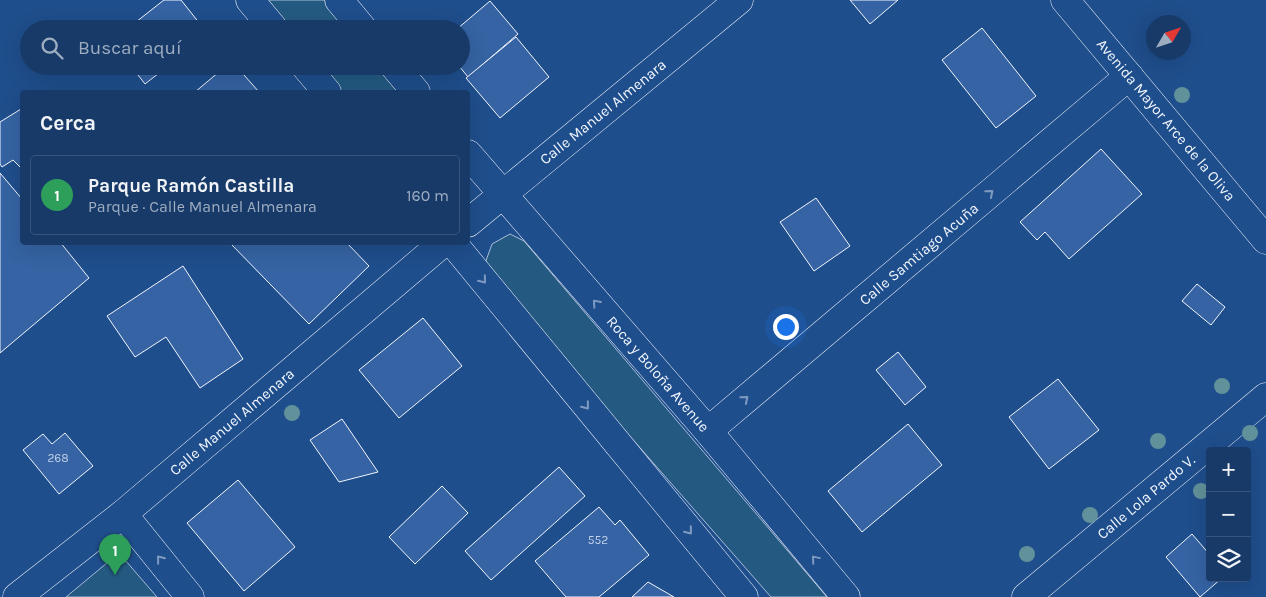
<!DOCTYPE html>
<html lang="es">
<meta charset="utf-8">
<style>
:root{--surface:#173a69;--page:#244571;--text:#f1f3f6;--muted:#9eadc0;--line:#36547d;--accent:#8bbbb9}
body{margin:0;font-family:Karla,sans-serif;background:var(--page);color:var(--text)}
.controls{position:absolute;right:15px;bottom:15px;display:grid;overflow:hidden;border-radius:5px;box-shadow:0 5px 20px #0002}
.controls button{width:45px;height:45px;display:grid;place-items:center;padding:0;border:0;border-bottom:1px solid var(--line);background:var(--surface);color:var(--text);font:25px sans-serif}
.compass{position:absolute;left:1146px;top:15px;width:45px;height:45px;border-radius:50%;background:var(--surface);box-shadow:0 5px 20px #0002;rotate:51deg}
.you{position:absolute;left:785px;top:326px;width:18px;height:18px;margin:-12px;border:4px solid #fff;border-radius:50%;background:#1a73e8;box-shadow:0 0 0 8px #1a73e833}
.badge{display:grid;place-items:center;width:32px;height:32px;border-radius:50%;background:var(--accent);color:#fff;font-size:16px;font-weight:700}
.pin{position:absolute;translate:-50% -41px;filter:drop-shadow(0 1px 2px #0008)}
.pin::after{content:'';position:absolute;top:26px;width:18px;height:15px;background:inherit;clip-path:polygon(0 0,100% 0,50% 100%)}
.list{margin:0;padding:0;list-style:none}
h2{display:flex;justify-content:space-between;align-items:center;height:65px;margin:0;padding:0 20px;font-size:21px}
h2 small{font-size:16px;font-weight:400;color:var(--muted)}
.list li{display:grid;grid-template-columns:32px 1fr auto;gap:15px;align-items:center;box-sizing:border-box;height:80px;margin:0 10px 10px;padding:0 10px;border:1px solid var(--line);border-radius:5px}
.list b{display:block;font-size:19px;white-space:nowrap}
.list p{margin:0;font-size:16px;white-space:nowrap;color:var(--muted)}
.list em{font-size:16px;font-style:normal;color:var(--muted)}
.icon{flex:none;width:28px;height:28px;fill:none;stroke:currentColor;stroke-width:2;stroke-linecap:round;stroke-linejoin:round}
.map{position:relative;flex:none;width:1266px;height:597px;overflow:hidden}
.search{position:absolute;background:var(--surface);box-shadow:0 5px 20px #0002;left:20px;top:20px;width:450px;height:55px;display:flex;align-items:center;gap:12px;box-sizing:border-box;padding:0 18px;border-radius:28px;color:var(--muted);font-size:19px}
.panel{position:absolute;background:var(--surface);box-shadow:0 5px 20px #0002;left:20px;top:90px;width:450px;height:155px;border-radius:5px}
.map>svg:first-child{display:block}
.green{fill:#245a82;stroke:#a8bbd7}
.building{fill:#3563a3;stroke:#f2f6ff}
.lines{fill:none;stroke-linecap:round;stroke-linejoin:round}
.minor-casing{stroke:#f2f6ff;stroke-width:29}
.major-casing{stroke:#f2f6ff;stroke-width:29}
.minor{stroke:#1f4e8c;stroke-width:28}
.major{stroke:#1f4e8c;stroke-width:28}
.tree{fill:#61919a}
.oneway{stroke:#7e9ac0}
.labels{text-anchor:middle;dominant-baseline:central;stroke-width:4;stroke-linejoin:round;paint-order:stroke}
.number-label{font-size:12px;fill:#c3d1e8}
.street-label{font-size:15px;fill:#f2f6ff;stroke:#1f4e8c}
</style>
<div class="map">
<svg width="1266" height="597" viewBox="0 0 1266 597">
<rect width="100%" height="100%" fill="#1f4e8c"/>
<g class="green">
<path d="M256 0H325L349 29H281Z"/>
<path d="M313 66H380L402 92H335Z"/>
<path d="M510 234 524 241 827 597H771L483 269 492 244Z"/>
<path d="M119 553 157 597H66Z"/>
</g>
<g class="building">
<path d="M164 0H181L204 29H127Z"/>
<path d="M850 0H898L870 24Z"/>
<path d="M490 1 518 34 468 77 459 66H461V29H457Z"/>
<path d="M982 28 1036 96 996 128 942 60Z"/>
<path d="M516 37 549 77 500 118 466 78Z"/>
<path d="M131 66H168L145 84Z"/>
<path d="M226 66H236L259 92H195Z"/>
<path d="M21 109 22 111V169L13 160 2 167 0 164V122Z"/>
<path d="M1101 149 1142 194 1069 259 1045 232 1037 240 1020 222Z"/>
<path d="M0 173 22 199V242H60L89 278 0 353Z"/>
<path d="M816 198 850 246 814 271 780 222Z"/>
<path d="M229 242H346L369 266 309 324Z"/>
<path d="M183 266 243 359 200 388 166 337 135 357 107 316Z"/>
<path d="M1197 284 1225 307 1211 325 1182 301Z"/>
<path d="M423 318 462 366 399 418 359 370Z"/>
<path d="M898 352 926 387 905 405 876 370Z"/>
<path d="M1058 379 1099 430 1049 469 1009 417Z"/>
<path d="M342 419 378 472 339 482 310 440Z"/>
<path d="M908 424 942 465 862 532 828 491Z"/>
<path d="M65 433 93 466 59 494 23 450 43 434 52 444Z"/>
<path d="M559 467 585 496 491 580 465 551Z"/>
<path d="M238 480 295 547 244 591 187 523Z"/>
<path d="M442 486 468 513 415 564 389 537Z"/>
<path d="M599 507 615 525 620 520 649 555 599 597H566L535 561Z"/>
<path d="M1192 534 1210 555V578H1222L1200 597 1166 557Z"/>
<path d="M648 582 674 597H632Z"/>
</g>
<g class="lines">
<g class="minor-casing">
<g id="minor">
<path d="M1065 0 1266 240"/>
<path d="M468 223 739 0"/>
<path d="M708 431 1129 76"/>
<path d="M123 514 190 597"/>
<path d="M17 597 123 514 444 242"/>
<path d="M1026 597 1266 397"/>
</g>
</g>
<g class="major-casing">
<g id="major">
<path d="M250 0 274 29"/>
<path d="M339 0 363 29"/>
<path d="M305 66 327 92"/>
<path d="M394 66 416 92"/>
<path d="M468 154 708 431 846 597"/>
<path d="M452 242 744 597"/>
</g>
</g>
<use href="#minor" class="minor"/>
<use href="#major" class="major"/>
</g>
<g class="tree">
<circle cx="1182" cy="95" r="8"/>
<circle cx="1222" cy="386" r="8"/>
<circle cx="292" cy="413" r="8"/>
<circle cx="1250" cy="433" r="8"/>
<circle cx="1158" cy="441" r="8"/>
<circle cx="1201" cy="491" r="8"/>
<circle cx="1090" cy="515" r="8"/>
<circle cx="1027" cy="554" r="8"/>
</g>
<defs><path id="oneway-chevron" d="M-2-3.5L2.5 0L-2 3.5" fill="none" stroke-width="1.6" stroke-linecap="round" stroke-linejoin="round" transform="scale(1.25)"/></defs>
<g class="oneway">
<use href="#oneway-chevron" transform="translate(990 193) rotate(-40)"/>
<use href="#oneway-chevron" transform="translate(483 280) rotate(51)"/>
<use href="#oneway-chevron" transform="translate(596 303) rotate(-131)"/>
<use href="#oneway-chevron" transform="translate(745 399) rotate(-40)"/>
<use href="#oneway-chevron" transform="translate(586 406) rotate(51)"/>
<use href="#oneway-chevron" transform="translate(689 531) rotate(51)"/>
<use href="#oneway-chevron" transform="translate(160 559) rotate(-129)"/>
<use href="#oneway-chevron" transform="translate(815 559) rotate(-130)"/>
</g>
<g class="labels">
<g class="number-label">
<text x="58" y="458">268</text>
<text x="598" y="540">552</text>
</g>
<g class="street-label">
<text transform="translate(603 112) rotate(-39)">Calle Manuel Almenara</text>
<text transform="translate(1166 120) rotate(50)">Avenida Mayor Arce de la Oliva</text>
<text transform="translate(919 254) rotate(-40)">Calle Samtiago Acuña</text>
<text transform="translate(658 374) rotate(49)">Roca y Boloña Avenue</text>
<text transform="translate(232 422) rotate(-40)">Calle Manuel Almenara</text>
<text transform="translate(1146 497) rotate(-40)">Calle Lola Pardo V.</text>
</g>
</g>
</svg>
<div class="controls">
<button>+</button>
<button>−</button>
<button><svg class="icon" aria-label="layers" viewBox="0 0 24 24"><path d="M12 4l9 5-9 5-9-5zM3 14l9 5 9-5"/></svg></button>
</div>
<svg class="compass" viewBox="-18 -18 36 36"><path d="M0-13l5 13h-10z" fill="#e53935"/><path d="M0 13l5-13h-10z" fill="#9eadc0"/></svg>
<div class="you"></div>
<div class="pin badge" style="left:115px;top:575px;background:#2e9e5b">1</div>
<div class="search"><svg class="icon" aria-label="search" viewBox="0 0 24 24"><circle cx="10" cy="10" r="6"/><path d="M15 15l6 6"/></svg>Buscar aquí</div>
<section class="panel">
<h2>Cerca<small></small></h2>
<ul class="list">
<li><span class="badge" style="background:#2e9e5b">1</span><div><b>Parque Ramón Castilla</b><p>Parque · Calle Manuel Almenara</p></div><em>160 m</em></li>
</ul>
</section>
</div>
